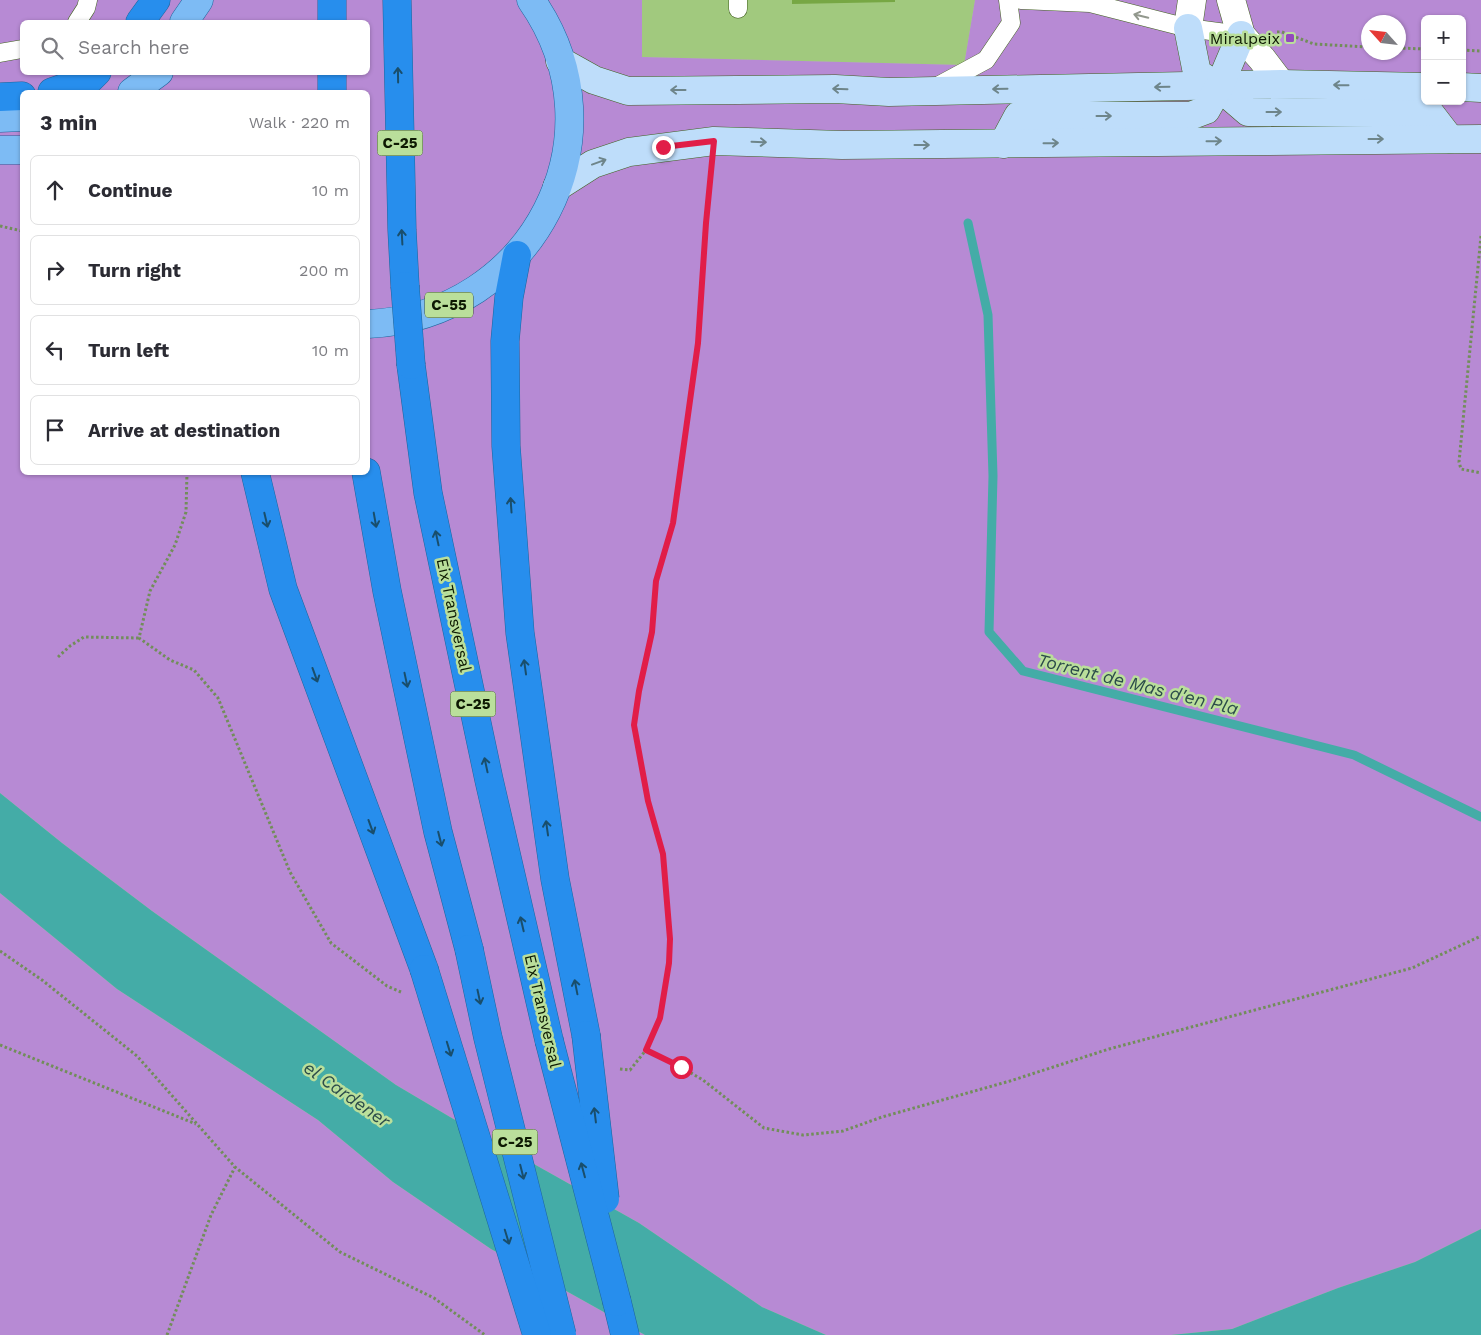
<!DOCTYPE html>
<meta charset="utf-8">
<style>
:root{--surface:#fff;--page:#f7f7f7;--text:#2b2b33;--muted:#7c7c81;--line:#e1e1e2}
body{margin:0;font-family:"Work Sans",sans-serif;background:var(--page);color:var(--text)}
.controls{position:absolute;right:15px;top:15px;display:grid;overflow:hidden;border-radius:8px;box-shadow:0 1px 4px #0004}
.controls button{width:45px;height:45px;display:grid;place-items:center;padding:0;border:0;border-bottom:1px solid var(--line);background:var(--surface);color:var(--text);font:25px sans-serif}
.compass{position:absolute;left:1361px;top:15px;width:45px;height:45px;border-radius:50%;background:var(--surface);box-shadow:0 1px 4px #0004;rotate:297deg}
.stop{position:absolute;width:15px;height:15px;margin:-11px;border:4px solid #e11d48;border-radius:50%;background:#fff}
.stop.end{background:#e11d48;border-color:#fff;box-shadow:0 1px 5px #0008}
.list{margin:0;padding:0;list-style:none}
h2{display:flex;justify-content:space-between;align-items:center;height:65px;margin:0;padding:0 20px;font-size:21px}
h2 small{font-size:16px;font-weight:400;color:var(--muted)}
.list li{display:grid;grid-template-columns:32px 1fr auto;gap:15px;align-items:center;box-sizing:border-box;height:70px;margin:0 10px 10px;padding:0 10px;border:1px solid var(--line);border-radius:8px}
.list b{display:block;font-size:19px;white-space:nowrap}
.list em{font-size:16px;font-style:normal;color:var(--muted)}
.icon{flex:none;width:28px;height:28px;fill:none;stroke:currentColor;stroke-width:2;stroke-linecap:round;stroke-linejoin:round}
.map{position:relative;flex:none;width:1481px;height:1335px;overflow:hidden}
.search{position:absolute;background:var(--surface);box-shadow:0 1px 4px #0004;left:20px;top:20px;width:350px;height:55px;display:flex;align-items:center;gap:12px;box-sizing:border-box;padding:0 18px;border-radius:8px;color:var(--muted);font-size:19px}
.panel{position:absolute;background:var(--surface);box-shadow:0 1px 4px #0004;left:20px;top:90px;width:350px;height:385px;border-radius:8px}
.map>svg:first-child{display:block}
.built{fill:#a1c97e}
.green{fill:#b78ad4;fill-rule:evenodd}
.water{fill:#44aca7}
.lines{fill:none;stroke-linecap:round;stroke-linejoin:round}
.stream{stroke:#44aca7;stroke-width:9}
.lane-casing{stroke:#426121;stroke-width:19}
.street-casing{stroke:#426121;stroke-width:29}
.secondary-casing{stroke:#426121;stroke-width:29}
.primary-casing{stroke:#1e659b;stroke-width:29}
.highway-casing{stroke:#1e659b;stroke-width:29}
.path{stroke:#728d5a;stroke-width:3;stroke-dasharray:2.5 2.5;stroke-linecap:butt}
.lane{stroke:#fff;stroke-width:18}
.street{stroke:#fff;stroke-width:28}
.secondary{stroke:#beddfa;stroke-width:28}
.primary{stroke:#7dbbf4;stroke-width:28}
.highway{stroke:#278eed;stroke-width:28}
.highway-bridge-casing{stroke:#1e659b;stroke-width:29;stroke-linecap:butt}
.highway-bridge{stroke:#278eed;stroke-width:28}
.wall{fill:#77a744}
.oneway{stroke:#92988d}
.oneway2{stroke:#194e6c}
.oneway3{stroke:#6e858a}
.route{stroke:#e11d48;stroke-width:6}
.poi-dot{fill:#934abd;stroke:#badf9b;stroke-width:2}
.labels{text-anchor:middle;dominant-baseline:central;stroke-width:5;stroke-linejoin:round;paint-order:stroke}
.shield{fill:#badf9b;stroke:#415430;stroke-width:1}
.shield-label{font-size:15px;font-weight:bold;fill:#0d1902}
.poi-label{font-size:16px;fill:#0d1902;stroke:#badf9b;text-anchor:end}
.street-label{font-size:16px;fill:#0d1902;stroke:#badf9b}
.water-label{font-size:18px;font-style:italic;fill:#2c4c4a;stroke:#badf9b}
</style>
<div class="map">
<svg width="1481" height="1335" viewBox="0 0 1481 1335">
<rect width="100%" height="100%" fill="#aed28f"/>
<path class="built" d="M642 0H975L964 65 642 57Z"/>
<g class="green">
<path d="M0 0H642V57L964 65 975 0H1481V1229L1415 1262 1338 1288 1232 1329 1171 1335H826L762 1307 639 1223 450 1117 396 1085 152 911 62 843 0 793ZM1425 19H1462V101H1425ZM22 22H368V72H22ZM1368 22H1398V52H1368ZM22 92H368V472H22Z"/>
<path d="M0 893 117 989 318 1120 393 1182 491 1249 645 1335H0Z"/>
</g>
<g class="water">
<path d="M0 793 62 843 152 911 396 1085 450 1117 639 1223 762 1307 826 1335H645L491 1249 393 1182 318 1120 117 989 0 893Z"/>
<path d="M1481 1229V1335H1171L1232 1329 1338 1288 1415 1262Z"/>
</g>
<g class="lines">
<path class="stream" d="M968 223 988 315 993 476 989 632 1023 671 1354 755 1481 817"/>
<g class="lane-casing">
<g id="lane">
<path d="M738 0V9"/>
<path d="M1021 0 1090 3 1188 28 1241 35"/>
<path d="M77 22 86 8 88 0"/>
<path d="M0 53 22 49"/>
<path d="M934 88 986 60 1011 23 1008 0"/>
</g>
</g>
<g class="street-casing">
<g id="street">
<path d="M1231 0 1241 35 1262 59 1281 84"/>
<path d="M1188 28 1192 0"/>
</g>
</g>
<g class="secondary-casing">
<g id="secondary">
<path d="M1188 28 1197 73 1219 87 1248 112 1430 113 1450 139"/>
<path d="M560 61 594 80 628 91 835 89 889 92 1281 84 1425 87"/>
<path d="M1462 87 1481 88"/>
<path d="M1003 144 1018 116H1190L1206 110 1219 87 1241 35"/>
<path d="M557 187 593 164 629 152 714 141 842 145 1481 139"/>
</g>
</g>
<g class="primary-casing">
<g id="primary">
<path d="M184 22 199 0"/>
<path d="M132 92 159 72"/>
<path d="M0 118 22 117"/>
<path d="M0 150H22"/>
<path d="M368 324C532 316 627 137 531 0"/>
</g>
</g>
<g class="highway-casing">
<g id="highway">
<path d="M332 0V22"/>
<path d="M397 0 402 230 405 286"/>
<path d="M140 22 156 0"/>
<path d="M332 72V92"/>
<path d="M52 92 90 79 97 72"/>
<path d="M0 97 22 96"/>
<path d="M517 255 509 297 505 341 506 446 520 633 555 879 586 1035"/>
<path d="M411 365 428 493 489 780 549 1040"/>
<path d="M255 472 283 589 424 969"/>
<path d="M366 472 387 591 438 832 469 949"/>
<path d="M617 1302 625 1335"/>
</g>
</g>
<g class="path">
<path d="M1277 32H1282L1314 44 1368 47"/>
<path d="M1398 48 1425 49"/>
<path d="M1462 50 1481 51"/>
<path d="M0 226 22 231"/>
<path d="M1481 236 1459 462 1461 469 1481 473"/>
<path d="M187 472 186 512 175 545 150 591 139 638 170 660 194 670 218 698 290 872 331 943 387 986 401 992"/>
<path d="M58 657 70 646 84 637 139 638"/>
<path d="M0 951 42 980 137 1056 235 1167 340 1252 434 1298 485 1335"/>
<path d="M0 1045 196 1124"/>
<path d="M646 1050 681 1067 703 1080 764 1128 803 1135 843 1131 882 1117 1010 1081 1109 1049 1412 968 1481 936"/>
<path d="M620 1069 630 1070 646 1050 659 1019 669 963 670 939 663 854 648 801 634 725 639 691 652 632 656 581 673 523 698 343 705 223 711 171"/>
<path d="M167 1335 211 1215 235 1167"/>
</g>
<use href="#lane" class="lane"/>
<use href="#street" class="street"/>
<use href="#secondary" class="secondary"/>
<use href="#primary" class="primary"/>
<use href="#highway" class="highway"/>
<g class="highway-bridge-casing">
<g id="highway-bridge">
<path d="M405 286 411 365"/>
<path d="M469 949 488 1038 562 1335"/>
<path d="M424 969 537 1335"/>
<path d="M586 1035 605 1199"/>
<path d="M549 1040 617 1302"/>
</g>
</g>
<use href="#highway-bridge" class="highway-bridge"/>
</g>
<path class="wall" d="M792 0H895V2L792 4Z"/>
<defs><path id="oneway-shaft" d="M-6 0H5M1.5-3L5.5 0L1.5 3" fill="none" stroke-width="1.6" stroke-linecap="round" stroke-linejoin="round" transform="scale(1.25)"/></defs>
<use class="oneway" href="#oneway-shaft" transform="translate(1141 16) rotate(-166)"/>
<g class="oneway2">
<use href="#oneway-shaft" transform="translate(398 75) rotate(-91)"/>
<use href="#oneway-shaft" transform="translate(402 237) rotate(-93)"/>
<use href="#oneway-shaft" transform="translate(511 505) rotate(-94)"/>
<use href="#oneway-shaft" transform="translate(266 520) rotate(77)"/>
<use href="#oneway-shaft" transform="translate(375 520) rotate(80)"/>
<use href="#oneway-shaft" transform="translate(437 538) rotate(-102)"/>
<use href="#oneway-shaft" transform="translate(525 667) rotate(-98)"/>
<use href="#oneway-shaft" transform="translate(315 675) rotate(70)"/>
<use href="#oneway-shaft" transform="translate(406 680) rotate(78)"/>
<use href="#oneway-shaft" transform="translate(486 765) rotate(-102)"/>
<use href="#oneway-shaft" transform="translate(371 827) rotate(70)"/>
<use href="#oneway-shaft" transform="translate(547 828) rotate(-98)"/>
<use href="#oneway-shaft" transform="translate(440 839) rotate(76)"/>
<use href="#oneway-shaft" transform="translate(522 924) rotate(-103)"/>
<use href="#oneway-shaft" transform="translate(576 987) rotate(-101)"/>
<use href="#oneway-shaft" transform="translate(479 997) rotate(78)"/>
<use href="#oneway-shaft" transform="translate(449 1049) rotate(73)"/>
<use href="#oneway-shaft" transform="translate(595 1115) rotate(-97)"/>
<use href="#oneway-shaft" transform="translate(583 1170) rotate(-105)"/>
<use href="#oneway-shaft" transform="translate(522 1172) rotate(76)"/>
<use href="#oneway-shaft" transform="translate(507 1237) rotate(73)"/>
</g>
<g class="oneway3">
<use href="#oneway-shaft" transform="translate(1341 85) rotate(-179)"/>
<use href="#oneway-shaft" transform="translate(1162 87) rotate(179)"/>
<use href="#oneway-shaft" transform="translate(840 89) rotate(-178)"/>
<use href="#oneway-shaft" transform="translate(1000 89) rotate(179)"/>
<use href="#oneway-shaft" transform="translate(678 90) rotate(180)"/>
<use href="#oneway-shaft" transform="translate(1274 112)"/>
<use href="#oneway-shaft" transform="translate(1104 116)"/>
<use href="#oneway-shaft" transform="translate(1376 139)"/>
<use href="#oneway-shaft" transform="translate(1214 141) rotate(-1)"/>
<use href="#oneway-shaft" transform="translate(759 142) rotate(2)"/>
<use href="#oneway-shaft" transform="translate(1051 143) rotate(-1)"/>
<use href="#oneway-shaft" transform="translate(922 145)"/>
<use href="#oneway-shaft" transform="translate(599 162) rotate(-20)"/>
</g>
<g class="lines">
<path class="route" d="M663 147 714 141 706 223 698 343 673 523 656 581 652 632 639 691 634 725 648 801 663 854 670 939 669 963 660 1018 646 1050 681 1067"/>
</g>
<rect class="poi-dot" x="1285" y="33" width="10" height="10" rx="2.5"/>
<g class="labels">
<g class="shield">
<rect x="377.5" y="130.5" width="45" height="25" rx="4"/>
<rect x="425" y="292.5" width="48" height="25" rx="4"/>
<rect x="450.5" y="691.5" width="45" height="25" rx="4"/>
<rect x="492.5" y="1129.5" width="45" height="25" rx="4"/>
</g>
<g class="shield-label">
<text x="400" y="143">C-25</text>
<text x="449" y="305">C-55</text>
<text x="473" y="704">C-25</text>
<text x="515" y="1142">C-25</text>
</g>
<g class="poi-label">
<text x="1280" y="38">Miralpeix</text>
</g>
<g class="street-label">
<text transform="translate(454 615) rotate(78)">Eix Transversal</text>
<text transform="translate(543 1011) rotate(77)">Eix Transversal</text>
</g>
<g class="water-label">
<text transform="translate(1138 684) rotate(14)">Torrent de Mas d'en Pla</text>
<text transform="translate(347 1094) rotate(35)">el Cardener</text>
</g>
</g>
</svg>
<div class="controls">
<button>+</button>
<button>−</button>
</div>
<svg class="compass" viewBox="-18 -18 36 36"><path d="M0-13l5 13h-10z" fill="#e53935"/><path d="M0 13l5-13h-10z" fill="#7c7c81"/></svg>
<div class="stop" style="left:681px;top:1067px"></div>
<div class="stop end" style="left:663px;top:147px"></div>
<div class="search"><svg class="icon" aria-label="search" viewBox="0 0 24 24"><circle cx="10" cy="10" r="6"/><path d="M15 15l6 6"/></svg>Search here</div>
<section class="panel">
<h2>3 min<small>Walk · 220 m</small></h2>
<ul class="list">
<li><svg class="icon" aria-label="ahead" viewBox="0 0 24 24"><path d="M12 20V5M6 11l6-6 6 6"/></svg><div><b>Continue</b></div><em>10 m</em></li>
<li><svg class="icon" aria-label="right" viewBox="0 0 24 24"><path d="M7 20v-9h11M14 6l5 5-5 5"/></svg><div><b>Turn right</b></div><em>200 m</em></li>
<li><svg class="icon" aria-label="left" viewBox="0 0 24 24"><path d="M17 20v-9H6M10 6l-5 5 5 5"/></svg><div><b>Turn left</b></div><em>10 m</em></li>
<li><svg class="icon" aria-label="arrive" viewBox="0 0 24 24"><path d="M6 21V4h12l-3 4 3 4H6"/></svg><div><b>Arrive at destination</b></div></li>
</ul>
</section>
</div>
